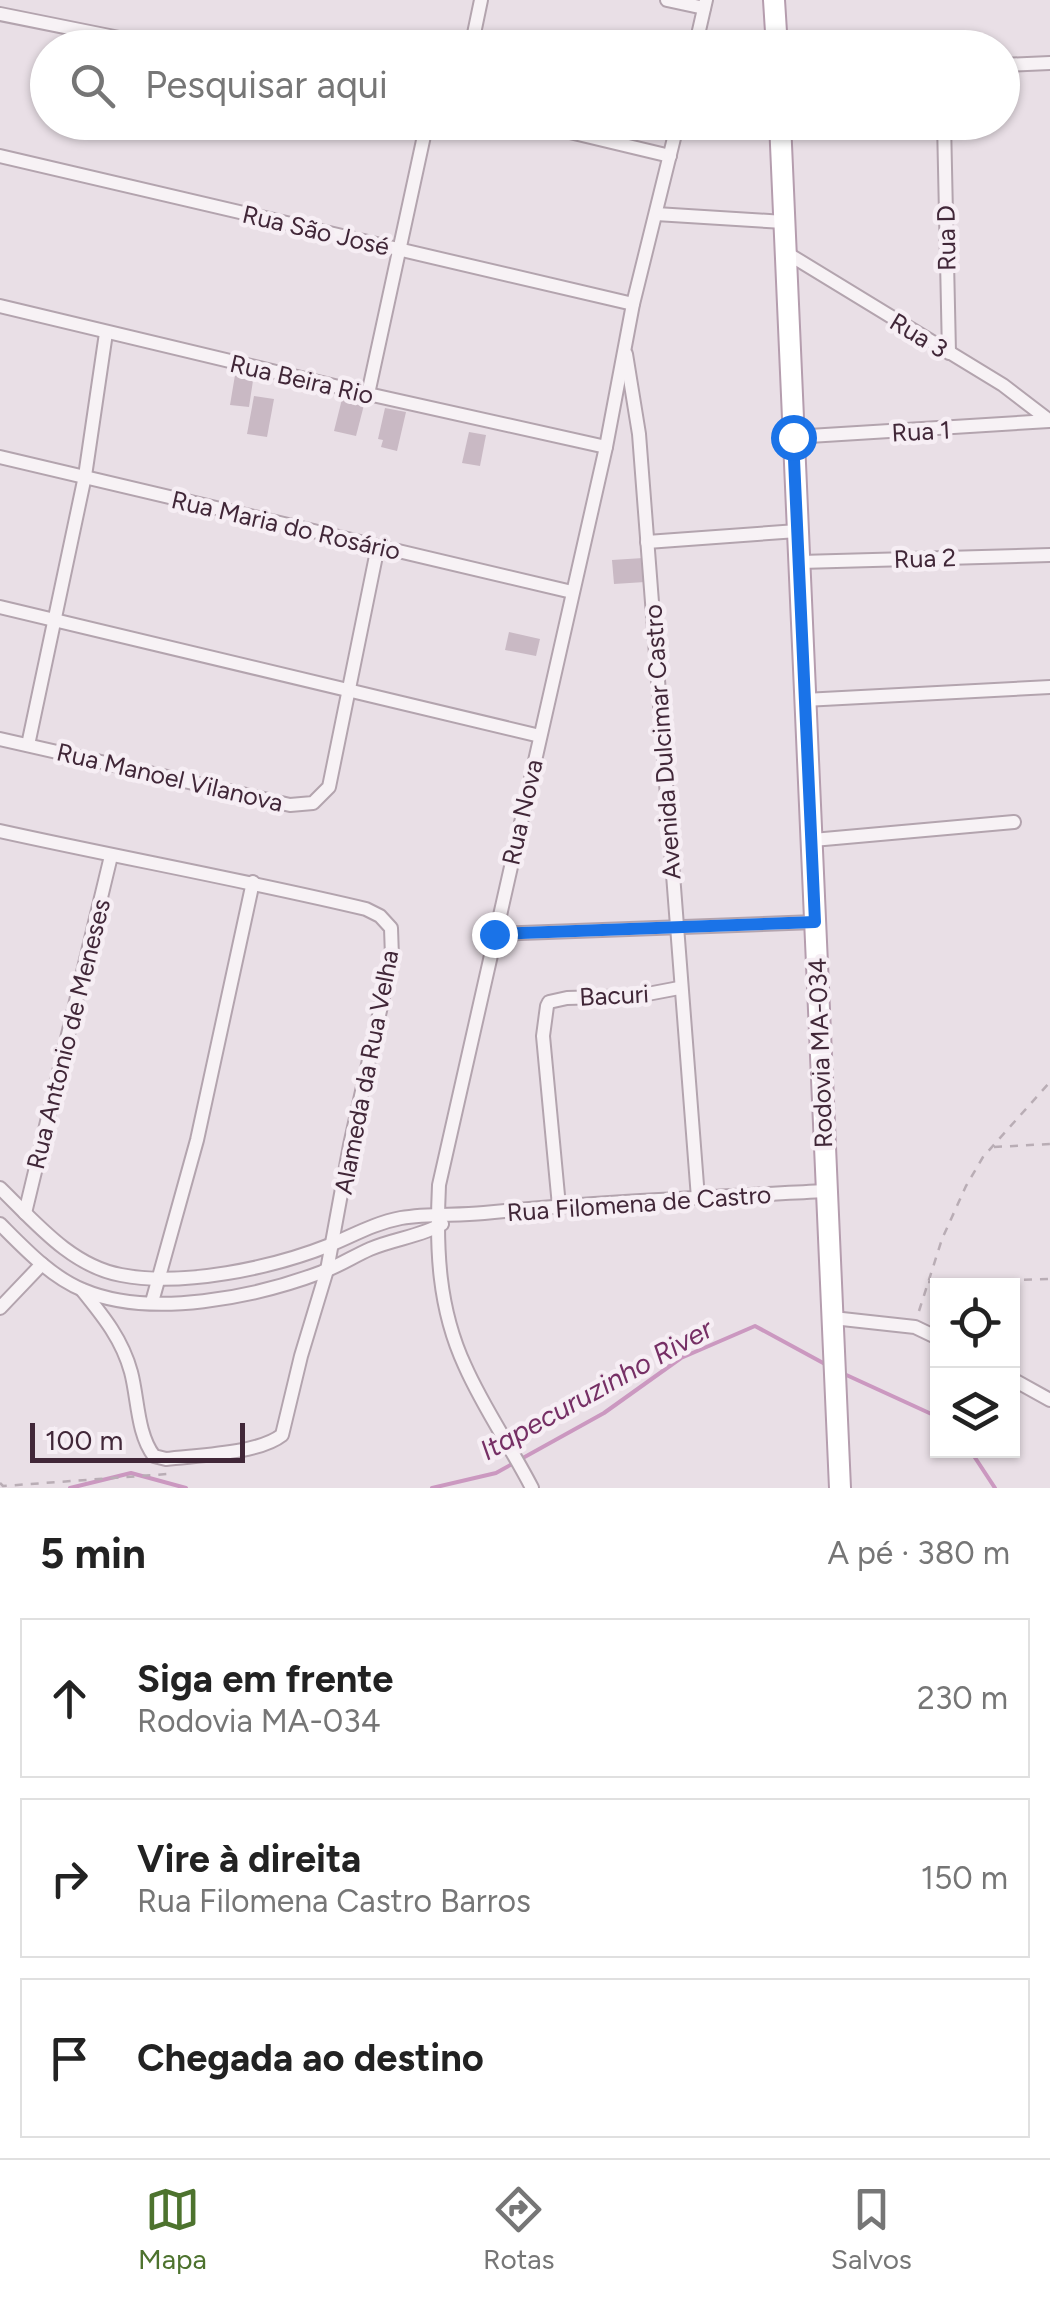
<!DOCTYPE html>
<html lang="pt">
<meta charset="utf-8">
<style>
:root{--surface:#fff;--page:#f2f2f2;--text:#222;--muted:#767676;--line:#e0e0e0;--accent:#4d732e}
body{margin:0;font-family:Figtree,sans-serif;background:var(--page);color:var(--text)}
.controls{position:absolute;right:30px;bottom:30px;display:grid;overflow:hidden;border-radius:0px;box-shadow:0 2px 8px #0004}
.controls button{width:90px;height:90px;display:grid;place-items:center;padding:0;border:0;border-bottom:2px solid var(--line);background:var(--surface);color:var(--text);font:50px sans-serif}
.scale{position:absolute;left:30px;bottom:25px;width:215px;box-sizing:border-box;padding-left:10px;border:5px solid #412738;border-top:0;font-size:28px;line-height:35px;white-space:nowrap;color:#412738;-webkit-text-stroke:8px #f6eef4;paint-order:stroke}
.stop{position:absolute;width:30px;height:30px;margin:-22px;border:8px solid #1a73e8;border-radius:50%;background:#fff}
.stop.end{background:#1a73e8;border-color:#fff;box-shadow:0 2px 10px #0008}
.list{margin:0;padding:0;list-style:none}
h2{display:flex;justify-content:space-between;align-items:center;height:130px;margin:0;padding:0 40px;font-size:42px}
h2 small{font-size:32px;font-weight:400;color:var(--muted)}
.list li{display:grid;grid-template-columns:65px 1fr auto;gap:30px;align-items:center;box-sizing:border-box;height:160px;margin:0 20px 20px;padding:0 20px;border:2px solid var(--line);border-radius:0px}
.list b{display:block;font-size:38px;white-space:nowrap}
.list p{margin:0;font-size:32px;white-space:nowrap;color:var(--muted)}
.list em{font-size:32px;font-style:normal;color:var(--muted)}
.icon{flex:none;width:55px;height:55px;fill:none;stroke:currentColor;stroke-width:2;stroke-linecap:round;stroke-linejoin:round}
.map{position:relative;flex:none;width:1050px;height:1488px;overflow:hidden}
.search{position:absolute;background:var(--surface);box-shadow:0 2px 8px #0004;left:30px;right:30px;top:30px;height:110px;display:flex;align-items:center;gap:25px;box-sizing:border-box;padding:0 35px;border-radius:55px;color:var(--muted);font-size:38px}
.sheet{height:670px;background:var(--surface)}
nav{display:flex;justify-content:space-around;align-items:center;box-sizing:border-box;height:140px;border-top:2px solid var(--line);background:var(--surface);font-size:28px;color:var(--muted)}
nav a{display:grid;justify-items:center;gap:5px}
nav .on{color:var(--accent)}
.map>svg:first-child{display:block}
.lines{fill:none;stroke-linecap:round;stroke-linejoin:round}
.stream{stroke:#cb98c0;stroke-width:4}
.building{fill:#c9b9c4}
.minor-casing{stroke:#b3a4ae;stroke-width:16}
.primary-casing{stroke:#b59dae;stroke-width:24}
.path{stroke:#b9adb5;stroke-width:2.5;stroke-dasharray:8 8;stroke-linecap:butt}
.minor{stroke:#f7f2f5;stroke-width:12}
.primary{stroke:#fff;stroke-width:20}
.route{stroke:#1a73e8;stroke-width:12}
.labels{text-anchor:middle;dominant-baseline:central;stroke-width:9;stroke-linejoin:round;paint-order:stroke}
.street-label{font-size:25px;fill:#412738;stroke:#f6eef4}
.water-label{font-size:28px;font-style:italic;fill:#762f65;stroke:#f6eef4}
</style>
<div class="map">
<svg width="1050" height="1488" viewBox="0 0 1050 1488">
<rect width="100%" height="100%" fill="#e9dfe6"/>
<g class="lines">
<g class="stream">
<path d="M842 1373 938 1417"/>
<path d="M970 1450 995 1488"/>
<path d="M70 1488 131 1473 186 1488"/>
<path d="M432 1488 496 1473 604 1413 681 1358 755 1326 825 1364"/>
</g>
</g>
<g class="building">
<path d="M245 372 254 374 249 407 230 405 235 375 245 377Z"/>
<path d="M343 395 365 401 356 436 334 431Z"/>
<path d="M254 396 274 399 267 437 247 434Z"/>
<path d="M385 408 406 412 397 451 381 447 383 440 378 439Z"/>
<path d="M469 432 486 435 480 466 462 463Z"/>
<path d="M643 558 645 582 614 584 612 560Z"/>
<path d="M509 632 540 639 536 656 505 650Z"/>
</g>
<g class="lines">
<g class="minor-casing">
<g id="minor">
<path d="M667 0 704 8"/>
<path d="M0 14 169 48"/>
<path d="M471 48 481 0"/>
<path d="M695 48 706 0"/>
<path d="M1002 65 1050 63"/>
<path d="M528 122 670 156"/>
<path d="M944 122 949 353"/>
<path d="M0 156 633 304"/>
<path d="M656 214 784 222"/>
<path d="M785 252 1003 385 1050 421"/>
<path d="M0 306 368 394 606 447"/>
<path d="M626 354 639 434 698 1198"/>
<path d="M368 394 427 122"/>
<path d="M793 437 1049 421"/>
<path d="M0 457 572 592"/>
<path d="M647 542 797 531"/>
<path d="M800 562 1050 555"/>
<path d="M0 607 540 736"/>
<path d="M804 700 1050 687"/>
<path d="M0 739 290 805 313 803 329 787 378 546"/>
<path d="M28 745 85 476 106 333"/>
<path d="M0 831C122 858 244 880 366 909L380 916 391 928 392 957 350 1145 327 1270 301 1356 282 1435C258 1454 197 1455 166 1459L154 1456C137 1434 138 1398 131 1372 122 1339 103 1316 82 1290"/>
<path d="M813 840 1014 822"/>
<path d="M494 934 815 922"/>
<path d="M0 1188C35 1222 71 1266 121 1275 183 1287 272 1268 330 1245 354 1235 375 1223 401 1218 429 1213 456 1216 484 1213 597 1202 712 1197 825 1191"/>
<path d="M559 1206 543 1036 547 1006 549 1002 567 998 637 996 679 988"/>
<path d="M25 1213 111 856"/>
<path d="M0 1224C24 1248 51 1277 83 1290 151 1319 256 1297 322 1272 339 1266 354 1256 370 1249 393 1239 422 1236 442 1224"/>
<path d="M152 1302 197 1140 253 882"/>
<path d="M0 1308 42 1264"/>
<path d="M833 1318 915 1327 938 1338"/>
<path d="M1012 1379 1050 1400"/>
<path d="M532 1488C511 1447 484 1409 465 1366 438 1308 436 1248 439 1185L606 447 633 304 678 122"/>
</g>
</g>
<g class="primary-casing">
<g id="primary">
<path d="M774 0 777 48"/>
<path d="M780 122 840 1488"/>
</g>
</g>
<g class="path">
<path d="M994 1147 1050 1144"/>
<path d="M928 1282 1050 1279"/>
<path d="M919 1311 942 1239 966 1186 983 1157 1050 1082"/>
<path d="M0 1483 3 1486 167 1474"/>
</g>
<use href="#minor" class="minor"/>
<use href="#primary" class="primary"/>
</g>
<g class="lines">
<path class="route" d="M494 934 815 922 793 437"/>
</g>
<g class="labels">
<g class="street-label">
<text transform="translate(316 230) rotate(13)">Rua São José</text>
<text transform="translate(946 238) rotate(-91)">Rua D</text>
<text transform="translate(919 335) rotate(31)">Rua 3</text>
<text transform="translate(302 379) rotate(13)">Rua Beira Rio</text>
<text transform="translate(921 431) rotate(-3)">Rua 1</text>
<text transform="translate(286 525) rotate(13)">Rua Maria do Rosário</text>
<text transform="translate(925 558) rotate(-2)">Rua 2</text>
<text transform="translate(662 742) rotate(-94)">Avenida Dulcimar Castro</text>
<text transform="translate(170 777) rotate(13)">Rua Manoel Vilanova</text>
<text transform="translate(522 812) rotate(-77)">Rua Nova</text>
<text transform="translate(614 995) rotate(-3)">Bacuri</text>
<text transform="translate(68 1034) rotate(-76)">Rua Antonio de Meneses</text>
<text transform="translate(820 1053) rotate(-92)">Rodovia MA-034</text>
<text transform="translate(366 1072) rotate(-79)">Alameda da Rua Velha</text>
<text transform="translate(639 1203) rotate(-4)">Rua Filomena de Castro</text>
</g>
<g class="water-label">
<text transform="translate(596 1389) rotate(-29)">Itapecuruzinho River</text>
</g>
</g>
</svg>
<div class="controls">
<button><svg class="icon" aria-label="locate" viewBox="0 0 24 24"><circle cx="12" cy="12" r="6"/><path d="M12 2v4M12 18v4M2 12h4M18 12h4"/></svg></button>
<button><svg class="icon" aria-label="layers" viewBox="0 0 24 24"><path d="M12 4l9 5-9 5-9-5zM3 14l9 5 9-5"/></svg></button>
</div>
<div class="scale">100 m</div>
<div class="stop" style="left:793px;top:437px"></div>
<div class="stop end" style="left:494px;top:934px"></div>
<div class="search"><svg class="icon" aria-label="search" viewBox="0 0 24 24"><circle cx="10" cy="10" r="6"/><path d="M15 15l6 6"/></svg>Pesquisar aqui</div>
</div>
<section class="sheet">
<h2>5 min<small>A pé · 380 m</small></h2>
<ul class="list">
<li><svg class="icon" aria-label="ahead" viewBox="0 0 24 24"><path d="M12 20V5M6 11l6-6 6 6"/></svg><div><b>Siga em frente</b><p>Rodovia MA-034</p></div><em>230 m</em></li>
<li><svg class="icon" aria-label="right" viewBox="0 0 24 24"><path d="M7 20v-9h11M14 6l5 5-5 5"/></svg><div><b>Vire à direita</b><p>Rua Filomena Castro Barros</p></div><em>150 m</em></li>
<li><svg class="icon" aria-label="arrive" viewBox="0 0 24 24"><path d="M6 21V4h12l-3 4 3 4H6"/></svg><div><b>Chegada ao destino</b></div></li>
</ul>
</section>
<nav>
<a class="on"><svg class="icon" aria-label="map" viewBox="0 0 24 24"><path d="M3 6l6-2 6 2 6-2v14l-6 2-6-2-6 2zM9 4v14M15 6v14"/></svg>Mapa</a>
<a><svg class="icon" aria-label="directions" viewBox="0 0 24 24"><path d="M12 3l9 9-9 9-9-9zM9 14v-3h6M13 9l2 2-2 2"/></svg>Rotas</a>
<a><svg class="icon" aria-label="saved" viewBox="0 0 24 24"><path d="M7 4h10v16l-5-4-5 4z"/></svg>Salvos</a>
</nav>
